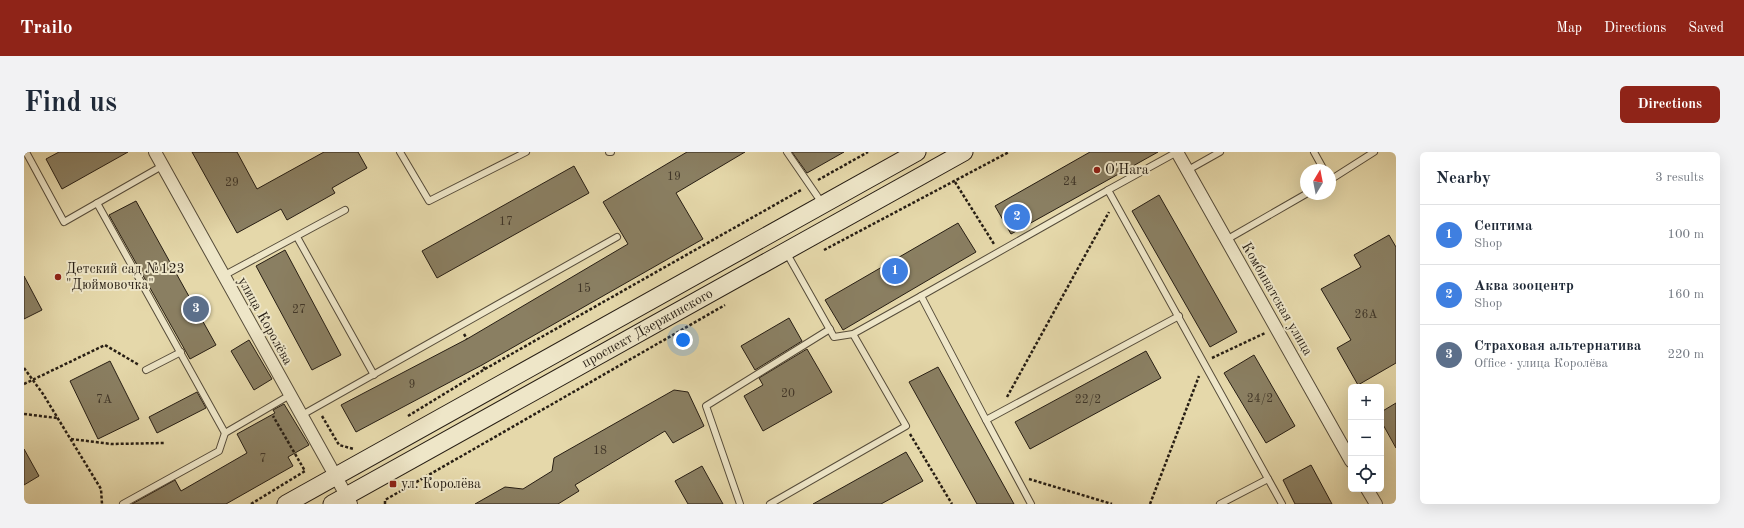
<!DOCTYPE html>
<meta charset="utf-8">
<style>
:root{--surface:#fff;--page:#f2f2f3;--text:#1f2937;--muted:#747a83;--line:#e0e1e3;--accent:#8f2418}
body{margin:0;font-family:"Old Standard TT",serif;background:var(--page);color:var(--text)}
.controls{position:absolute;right:12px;bottom:12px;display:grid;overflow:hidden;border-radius:6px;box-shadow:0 4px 16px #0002}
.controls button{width:36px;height:36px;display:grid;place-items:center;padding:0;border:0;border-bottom:1px solid var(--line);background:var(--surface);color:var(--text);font:20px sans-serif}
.compass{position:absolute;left:1276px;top:12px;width:36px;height:36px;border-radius:50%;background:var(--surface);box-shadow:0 4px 16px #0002;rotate:10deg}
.you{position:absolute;left:659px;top:188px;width:14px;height:14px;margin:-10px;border:3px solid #fff;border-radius:50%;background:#1a73e8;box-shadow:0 0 0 6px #1a73e833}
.badge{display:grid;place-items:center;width:26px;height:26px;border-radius:50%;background:var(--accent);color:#fff;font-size:13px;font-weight:700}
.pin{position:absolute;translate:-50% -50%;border:2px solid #fff;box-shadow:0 1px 4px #0006}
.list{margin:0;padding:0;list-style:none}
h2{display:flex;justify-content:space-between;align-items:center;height:52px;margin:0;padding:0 16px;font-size:17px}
h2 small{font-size:13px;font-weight:400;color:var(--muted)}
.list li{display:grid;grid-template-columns:26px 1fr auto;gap:12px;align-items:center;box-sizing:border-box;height:60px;padding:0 16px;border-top:1px solid var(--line)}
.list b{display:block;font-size:15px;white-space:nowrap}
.list p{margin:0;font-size:13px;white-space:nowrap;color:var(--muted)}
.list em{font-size:13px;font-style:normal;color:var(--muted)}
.icon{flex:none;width:22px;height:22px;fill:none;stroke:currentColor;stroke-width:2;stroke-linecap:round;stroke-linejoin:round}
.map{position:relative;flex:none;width:1372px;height:352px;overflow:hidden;border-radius:6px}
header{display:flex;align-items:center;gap:24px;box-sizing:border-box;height:56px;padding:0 20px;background:var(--accent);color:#fff}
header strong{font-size:19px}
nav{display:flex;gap:22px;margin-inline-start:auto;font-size:14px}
.intro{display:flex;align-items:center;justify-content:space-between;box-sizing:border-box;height:96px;padding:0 24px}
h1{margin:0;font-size:28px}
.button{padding:10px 18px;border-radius:6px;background:var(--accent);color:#fff;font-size:14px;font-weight:700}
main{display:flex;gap:24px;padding:0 24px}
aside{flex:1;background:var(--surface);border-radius:6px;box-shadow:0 4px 16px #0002}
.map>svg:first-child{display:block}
.building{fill:#8a7f62;stroke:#271e14}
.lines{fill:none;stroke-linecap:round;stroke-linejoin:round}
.service-casing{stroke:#564c3a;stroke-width:8}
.minor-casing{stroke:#564c3a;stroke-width:14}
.secondary-casing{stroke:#271e14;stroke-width:19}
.path{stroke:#271e14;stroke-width:2.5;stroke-dasharray:3 2;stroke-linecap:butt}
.service{stroke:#eee6c8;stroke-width:6}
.minor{stroke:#eee6c8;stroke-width:12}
.secondary{stroke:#eee6c8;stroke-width:17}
.poi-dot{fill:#8f2418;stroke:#eee6c8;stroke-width:1.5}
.labels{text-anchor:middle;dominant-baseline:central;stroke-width:4;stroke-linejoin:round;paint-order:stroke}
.number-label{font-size:12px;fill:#403628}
.poi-label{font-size:14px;fill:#271e14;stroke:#eee6c8;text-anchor:start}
.street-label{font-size:14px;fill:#271e14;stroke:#eee6c8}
</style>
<header>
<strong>Trailo</strong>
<nav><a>Map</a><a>Directions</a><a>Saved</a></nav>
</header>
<div class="intro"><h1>Find us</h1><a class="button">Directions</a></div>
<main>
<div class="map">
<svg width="1372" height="352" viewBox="0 0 1372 352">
<rect width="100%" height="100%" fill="#e5d8aa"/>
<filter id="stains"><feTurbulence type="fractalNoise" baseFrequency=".005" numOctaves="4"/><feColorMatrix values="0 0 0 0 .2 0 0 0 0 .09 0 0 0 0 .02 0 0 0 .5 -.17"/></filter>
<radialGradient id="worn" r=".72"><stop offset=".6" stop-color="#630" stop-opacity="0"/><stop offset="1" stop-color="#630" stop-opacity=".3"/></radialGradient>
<g class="building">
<path d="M35 0H104L38 37 22 7Z"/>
<path d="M168 0H213L233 37 300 0H334L343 16 308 36 311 41 263 68 257 57 213 81Z"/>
<path d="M663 0H721L652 41 679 87 458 213 332 280 317 253 443 187 604 92 579 50Z"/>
<path d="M768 0H820L783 21Z"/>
<path d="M1066 0H1134L987 82 971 54Z"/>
<path d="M550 14 565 41 413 126 398 99Z"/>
<path d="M1135 43 1213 180 1186 195 1108 59Z"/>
<path d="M112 49 192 193 166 207 85 63Z"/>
<path d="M934 71 952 100 819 178 801 148Z"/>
<path d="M1365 83 1372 95V211L1334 233 1313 196 1327 188 1297 137 1337 115 1330 103Z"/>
<path d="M261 98 317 203 288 218 232 114Z"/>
<path d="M0 124 18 158 0 167Z"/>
<path d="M765 166 778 189 731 218 717 194Z"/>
<path d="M225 188 248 227 230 238 207 199Z"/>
<path d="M783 197 808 240 739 279 720 244 739 233 735 226Z"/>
<path d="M1122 199 1137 226 1006 297 991 270Z"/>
<path d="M1230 203 1271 274 1242 291 1200 221Z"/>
<path d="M86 209 115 267 74 287 46 229Z"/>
<path d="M914 215 990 352H953L885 230Z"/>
<path d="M650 238 664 240 680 274 649 291 641 279 551 333 555 339 534 352H451L481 335 499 337 528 319 530 306Z"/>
<path d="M173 240 182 256 133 281 125 265Z"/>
<path d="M1372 251V296L1357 269V260Z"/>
<path d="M260 252 285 293 264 305 269 314 202 352H108L151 328 157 339 223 301 213 282 251 261 249 258Z"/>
<path d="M0 297 15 324 0 333Z"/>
<path d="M882 300 899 329 857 352H789Z"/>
<path d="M1287 313 1308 352H1271L1259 328Z"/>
<path d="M678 314 699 352H664L651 329Z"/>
</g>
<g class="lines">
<g class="service-casing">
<g id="service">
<path d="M2 0 40 70 138 14"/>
<path d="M376 0 405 49 502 0"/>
<path d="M585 0H587"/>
<path d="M763 0 798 51"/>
<path d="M1153 0 1084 38 1258 352"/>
<path d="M1290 0 1300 18"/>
<path d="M1164 18 1196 0"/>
<path d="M1306 28 1350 0"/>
<path d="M73 51 201 281"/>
<path d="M273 85 350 223"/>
<path d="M1202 88 1282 42"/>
<path d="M762 100 810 185 829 182 897 144"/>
<path d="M199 124 321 58"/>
<path d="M122 218 157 200"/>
<path d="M278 263 593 85"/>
<path d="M962 268 897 144 1084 38"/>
<path d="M99 352 195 299 201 281 266 243"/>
<path d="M716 352 682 254 806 177"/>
<path d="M746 352 882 274 829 182"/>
<path d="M1007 352 962 268 1155 164"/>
<path d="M1196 352 1244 327"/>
</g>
</g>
<g class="minor-casing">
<g id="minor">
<path d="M131 0 327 352"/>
<path d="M1153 0 1327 309"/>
<path d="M1343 337 1352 352"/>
</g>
</g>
<g class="secondary-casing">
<g id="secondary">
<path d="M262 352 893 0"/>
<path id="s1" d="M308 352 940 0"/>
</g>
</g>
<g class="path">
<path d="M794 28 844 0"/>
<path d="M931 30 970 92"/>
<path d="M800 98 985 0"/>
<path d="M440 182 443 187"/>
<path d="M1188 206 1241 181"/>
<path d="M0 216 19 242 77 337 78 352"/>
<path d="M461 217 777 38"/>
<path d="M0 232 81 193 115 213"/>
<path d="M983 245 1085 60"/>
<path d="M0 262 33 266"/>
<path d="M298 264 315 293 330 297"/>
<path d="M384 264 461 217 458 213"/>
<path d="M886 282 928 352"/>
<path d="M47 287 87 292 141 291"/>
<path d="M1005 327 1088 352"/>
<path d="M227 352 281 319 249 264"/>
<path d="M361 352V348L701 153"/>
<path d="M1126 352 1175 224"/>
</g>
<use href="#service" class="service"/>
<use href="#minor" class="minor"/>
<use href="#secondary" class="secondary"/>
</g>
<g class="poi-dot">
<circle cx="1073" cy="18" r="4"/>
<circle cx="34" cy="125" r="4"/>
<rect x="365" y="328" width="8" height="8" rx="2"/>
</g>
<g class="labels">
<g class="number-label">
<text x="650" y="25">19</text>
<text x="1046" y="30">24</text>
<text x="208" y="31">29</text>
<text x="482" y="70">17</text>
<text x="560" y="137">15</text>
<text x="275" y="158">27</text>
<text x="1342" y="163">26А</text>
<text x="388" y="233">9</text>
<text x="764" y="242">20</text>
<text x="1236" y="247">24/2</text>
<text x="80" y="248">7А</text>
<text x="1064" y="248">22/2</text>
<text x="576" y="299">18</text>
<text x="239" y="307">7</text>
</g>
<g class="poi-label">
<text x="1081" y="18">O'Hara</text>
<text x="42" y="117">Детский сад №123<tspan x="42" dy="16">"Дюймовочка"</tspan></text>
<text x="377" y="332">ул. Королёва</text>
</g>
<g class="street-label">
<text transform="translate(1253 147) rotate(60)">Комбинатская улица</text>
<text transform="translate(241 169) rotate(61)">улица Королёва</text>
<text stroke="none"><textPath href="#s1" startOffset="361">проспект Дзержинского</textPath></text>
</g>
</g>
<rect width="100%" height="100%" filter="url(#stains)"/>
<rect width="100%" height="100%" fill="url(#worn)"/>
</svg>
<div class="controls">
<button>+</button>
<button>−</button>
<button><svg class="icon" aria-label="locate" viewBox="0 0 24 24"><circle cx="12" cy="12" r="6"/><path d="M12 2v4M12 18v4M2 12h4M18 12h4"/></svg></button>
</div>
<svg class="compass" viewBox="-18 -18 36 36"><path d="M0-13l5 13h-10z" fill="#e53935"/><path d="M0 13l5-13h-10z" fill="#747a83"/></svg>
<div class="you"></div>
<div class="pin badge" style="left:871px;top:119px;background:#3f7fe0">1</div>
<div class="pin badge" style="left:993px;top:65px;background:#3f7fe0">2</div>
<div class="pin badge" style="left:172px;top:157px;background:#5c6f8a">3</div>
</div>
<aside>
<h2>Nearby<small>3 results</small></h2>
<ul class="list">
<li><span class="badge" style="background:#3f7fe0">1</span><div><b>Септима</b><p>Shop</p></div><em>100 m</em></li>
<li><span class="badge" style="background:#3f7fe0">2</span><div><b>Аква зооцентр</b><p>Shop</p></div><em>160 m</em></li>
<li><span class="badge" style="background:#5c6f8a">3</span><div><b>Страховая альтернатива</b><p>Office · улица Королёва</p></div><em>220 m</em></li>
</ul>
</aside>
</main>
